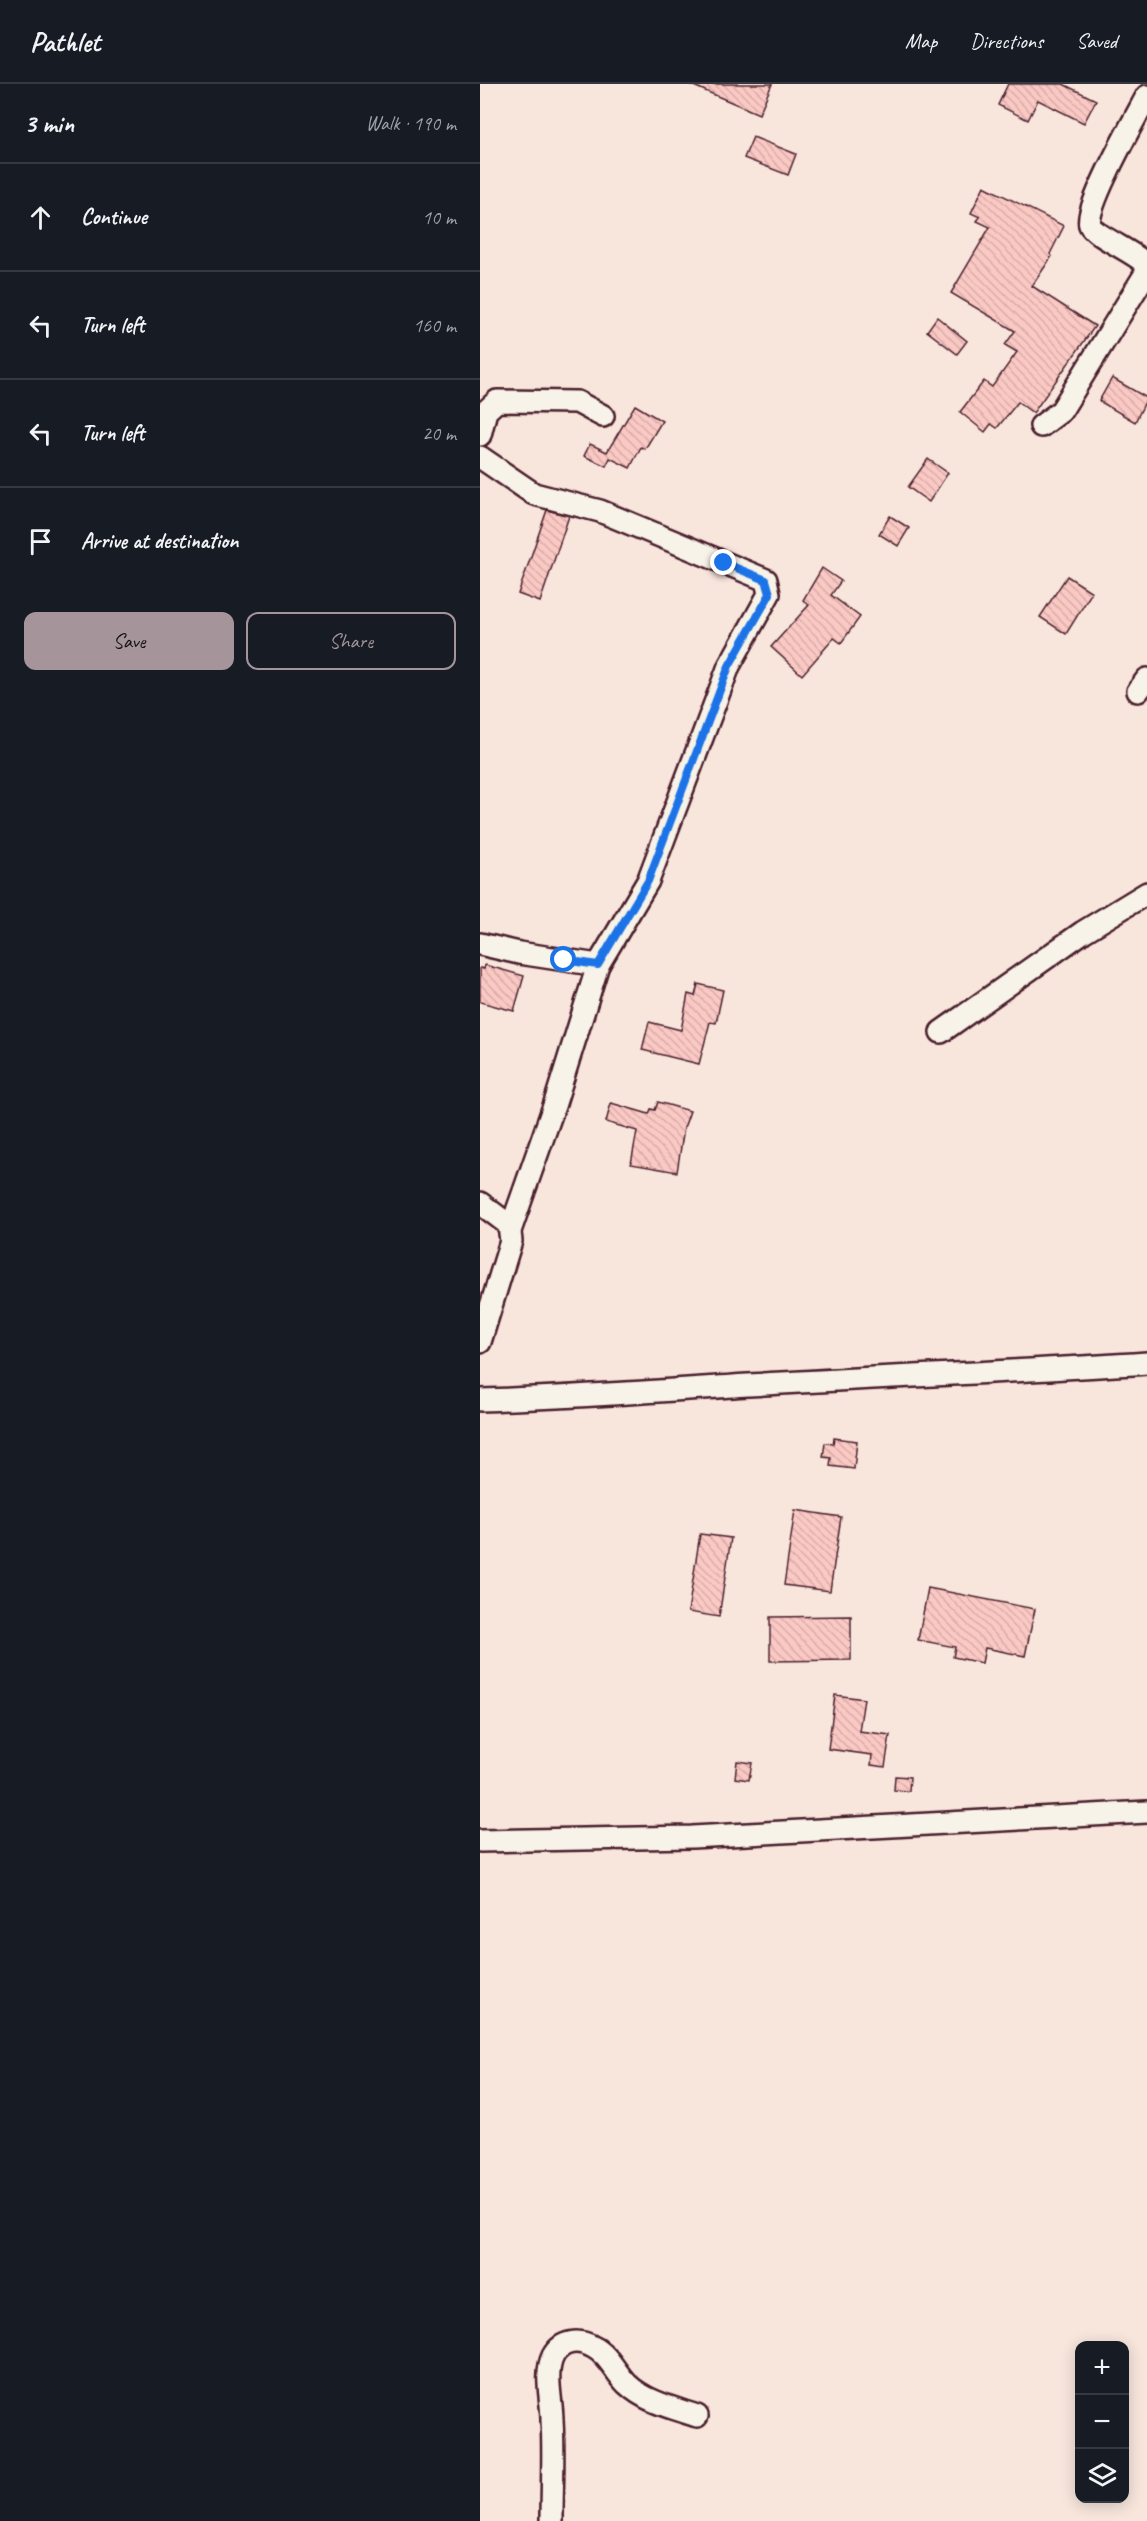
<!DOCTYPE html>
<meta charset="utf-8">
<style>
:root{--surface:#171b24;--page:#242831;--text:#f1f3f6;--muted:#9ea1a6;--line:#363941;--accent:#a6949b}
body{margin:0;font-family:Caveat,sans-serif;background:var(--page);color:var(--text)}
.controls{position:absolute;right:18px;bottom:18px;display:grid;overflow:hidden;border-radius:12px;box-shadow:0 3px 15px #0003}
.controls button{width:54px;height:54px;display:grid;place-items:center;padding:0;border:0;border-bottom:2px solid var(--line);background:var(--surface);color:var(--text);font:30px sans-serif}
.stop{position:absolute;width:18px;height:18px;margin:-14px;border:4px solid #1a73e8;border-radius:50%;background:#fff}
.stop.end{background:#1a73e8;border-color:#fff;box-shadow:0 2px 6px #0008}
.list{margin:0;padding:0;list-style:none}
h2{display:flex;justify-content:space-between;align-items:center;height:78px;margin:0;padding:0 24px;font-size:26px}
h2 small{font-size:20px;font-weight:400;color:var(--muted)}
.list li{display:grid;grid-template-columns:39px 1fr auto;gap:18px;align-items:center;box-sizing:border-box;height:108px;padding:0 24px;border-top:2px solid var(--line)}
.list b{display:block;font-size:22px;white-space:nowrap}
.list em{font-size:20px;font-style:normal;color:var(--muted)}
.actions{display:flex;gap:12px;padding:18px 24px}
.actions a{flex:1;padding:14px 0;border:2px solid var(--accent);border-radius:12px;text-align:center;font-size:21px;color:var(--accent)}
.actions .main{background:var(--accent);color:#111}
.icon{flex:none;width:33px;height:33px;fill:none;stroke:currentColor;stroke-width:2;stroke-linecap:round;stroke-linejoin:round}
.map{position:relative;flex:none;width:667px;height:2437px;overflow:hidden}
header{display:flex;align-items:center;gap:36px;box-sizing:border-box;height:84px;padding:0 30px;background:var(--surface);border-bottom:2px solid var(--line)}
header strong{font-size:28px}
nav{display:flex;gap:33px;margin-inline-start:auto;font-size:21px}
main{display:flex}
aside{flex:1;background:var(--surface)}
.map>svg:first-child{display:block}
.building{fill:url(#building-back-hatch);stroke:#4a1f2b;stroke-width:1.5}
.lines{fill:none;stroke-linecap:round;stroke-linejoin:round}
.minor-casing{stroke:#4a1f2b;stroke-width:26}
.minor{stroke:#f7f3e8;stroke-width:21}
.route{stroke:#1a73e8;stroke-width:8}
</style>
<header>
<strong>Pathlet</strong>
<nav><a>Map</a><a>Directions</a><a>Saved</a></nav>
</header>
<main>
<aside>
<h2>3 min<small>Walk · 190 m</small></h2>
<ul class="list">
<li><svg class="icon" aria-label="ahead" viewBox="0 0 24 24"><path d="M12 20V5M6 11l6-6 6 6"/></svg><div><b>Continue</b></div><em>10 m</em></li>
<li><svg class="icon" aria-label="left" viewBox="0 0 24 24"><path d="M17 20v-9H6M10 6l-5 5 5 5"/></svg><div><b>Turn left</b></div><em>160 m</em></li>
<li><svg class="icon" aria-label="left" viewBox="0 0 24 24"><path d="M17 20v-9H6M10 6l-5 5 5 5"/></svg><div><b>Turn left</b></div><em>20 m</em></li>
<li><svg class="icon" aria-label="arrive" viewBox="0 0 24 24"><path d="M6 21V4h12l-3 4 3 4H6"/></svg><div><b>Arrive at destination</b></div></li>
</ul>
<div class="actions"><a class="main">Save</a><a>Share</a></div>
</aside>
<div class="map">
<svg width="667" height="2437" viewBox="0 0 667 2437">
<defs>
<pattern id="building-back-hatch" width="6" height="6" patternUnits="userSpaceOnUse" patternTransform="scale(1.5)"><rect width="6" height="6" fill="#fac9c4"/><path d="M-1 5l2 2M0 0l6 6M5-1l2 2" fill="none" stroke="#d8aca9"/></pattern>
</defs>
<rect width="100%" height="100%" fill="#f8e6dd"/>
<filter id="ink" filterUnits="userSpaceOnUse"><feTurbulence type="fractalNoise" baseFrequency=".0167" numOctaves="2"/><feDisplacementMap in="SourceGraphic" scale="12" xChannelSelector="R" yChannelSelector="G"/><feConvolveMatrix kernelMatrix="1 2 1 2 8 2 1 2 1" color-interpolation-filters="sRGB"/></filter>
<g filter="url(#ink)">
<g class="building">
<path d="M209 0H292L279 30Z"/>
<path d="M528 0H583L616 16 604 39 558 16 548 36 518 21Z"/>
<path d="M273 53 316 70 308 91 264 74Z"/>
<path d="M504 102 584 142 570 170 572 172 552 202 615 242 553 329 538 318 517 344 511 340 505 348 480 328 504 297 512 303 537 268 525 261 535 247 471 209 510 143 497 137 500 133 491 129Z"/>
<path d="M457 233 487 257 477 270 447 247Z"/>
<path d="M632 294 667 314 655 338 619 317Z"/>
<path d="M155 321 182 337 165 365 161 363 150 384 130 374 126 382 104 372 110 360 127 368Z"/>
<path d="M448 375 468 389 449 418 428 403Z"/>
<path d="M67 426 89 432 60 518 38 510Z"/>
<path d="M410 432 429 444 418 462 399 450Z"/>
<path d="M342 484 361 497 351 511 380 533 361 559 354 554 322 591 291 563 329 521 323 516Z"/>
<path d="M587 492 612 508 586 550 560 533Z"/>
<path d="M5 881 44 892 34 927 0 918V884L4 885Z"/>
<path d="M218 900 243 906 236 939 230 938 219 980 162 966 169 938 201 946 208 910 215 912Z"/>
<path d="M178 1018 210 1027 204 1044 197 1088 151 1080 157 1047 126 1038 131 1019 169 1030 171 1025 175 1026Z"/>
<path d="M354 1354 377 1357 374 1385 350 1382 351 1374 343 1373 345 1359 353 1360Z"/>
<path d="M315 1426 361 1433 350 1507 304 1501Z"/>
<path d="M220 1450 251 1454 239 1533 208 1528Z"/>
<path d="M448 1504 555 1525 545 1572 505 1564 502 1579 473 1573 475 1563 438 1556Z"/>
<path d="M371 1532V1576L290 1577V1533Z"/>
<path d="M355 1611 384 1615 379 1647 410 1651 405 1683 391 1681 392 1671 348 1665Z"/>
<path d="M257 1677 272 1679 269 1696 255 1694Z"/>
<path d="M415 1692 430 1693 429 1707 414 1706Z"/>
</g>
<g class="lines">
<g class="minor-casing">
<g id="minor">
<path d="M561 342 581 327 666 189V180C654 168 614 151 610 141 603 126 657 31 667 12"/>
<path d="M0 351 6 327 17 317 97 318 123 332"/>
<path d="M0 373 54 410 120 427 286 496 289 510 249 582 168 797 118 881 75 1019 30 1147"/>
<path d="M658 607 667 595"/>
<path d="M0 860 39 869 118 881"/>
<path d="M461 948 603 848 667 809"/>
<path d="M0 1119 29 1141 31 1157 0 1258"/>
<path d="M0 1316C90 1314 178 1307 268 1301 401 1293 534 1288 667 1279"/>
<path d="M0 1757 212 1753 667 1728"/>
<path d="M72 2437C72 2403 74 2369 72 2336 72 2316 64 2290 73 2272 82 2256 99 2255 113 2263 128 2270 135 2288 147 2300 166 2318 193 2324 217 2332"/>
</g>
</g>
<use href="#minor" class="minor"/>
</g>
</g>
<g class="lines" filter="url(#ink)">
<path class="route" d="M84 876 118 881 168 797 249 582 290 510 286 496 244 479"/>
</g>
</svg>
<div class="controls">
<button>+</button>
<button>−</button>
<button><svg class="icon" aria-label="layers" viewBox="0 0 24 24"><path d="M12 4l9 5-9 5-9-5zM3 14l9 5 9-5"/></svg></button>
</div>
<div class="stop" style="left:84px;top:876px"></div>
<div class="stop end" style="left:244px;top:479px"></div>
</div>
</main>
